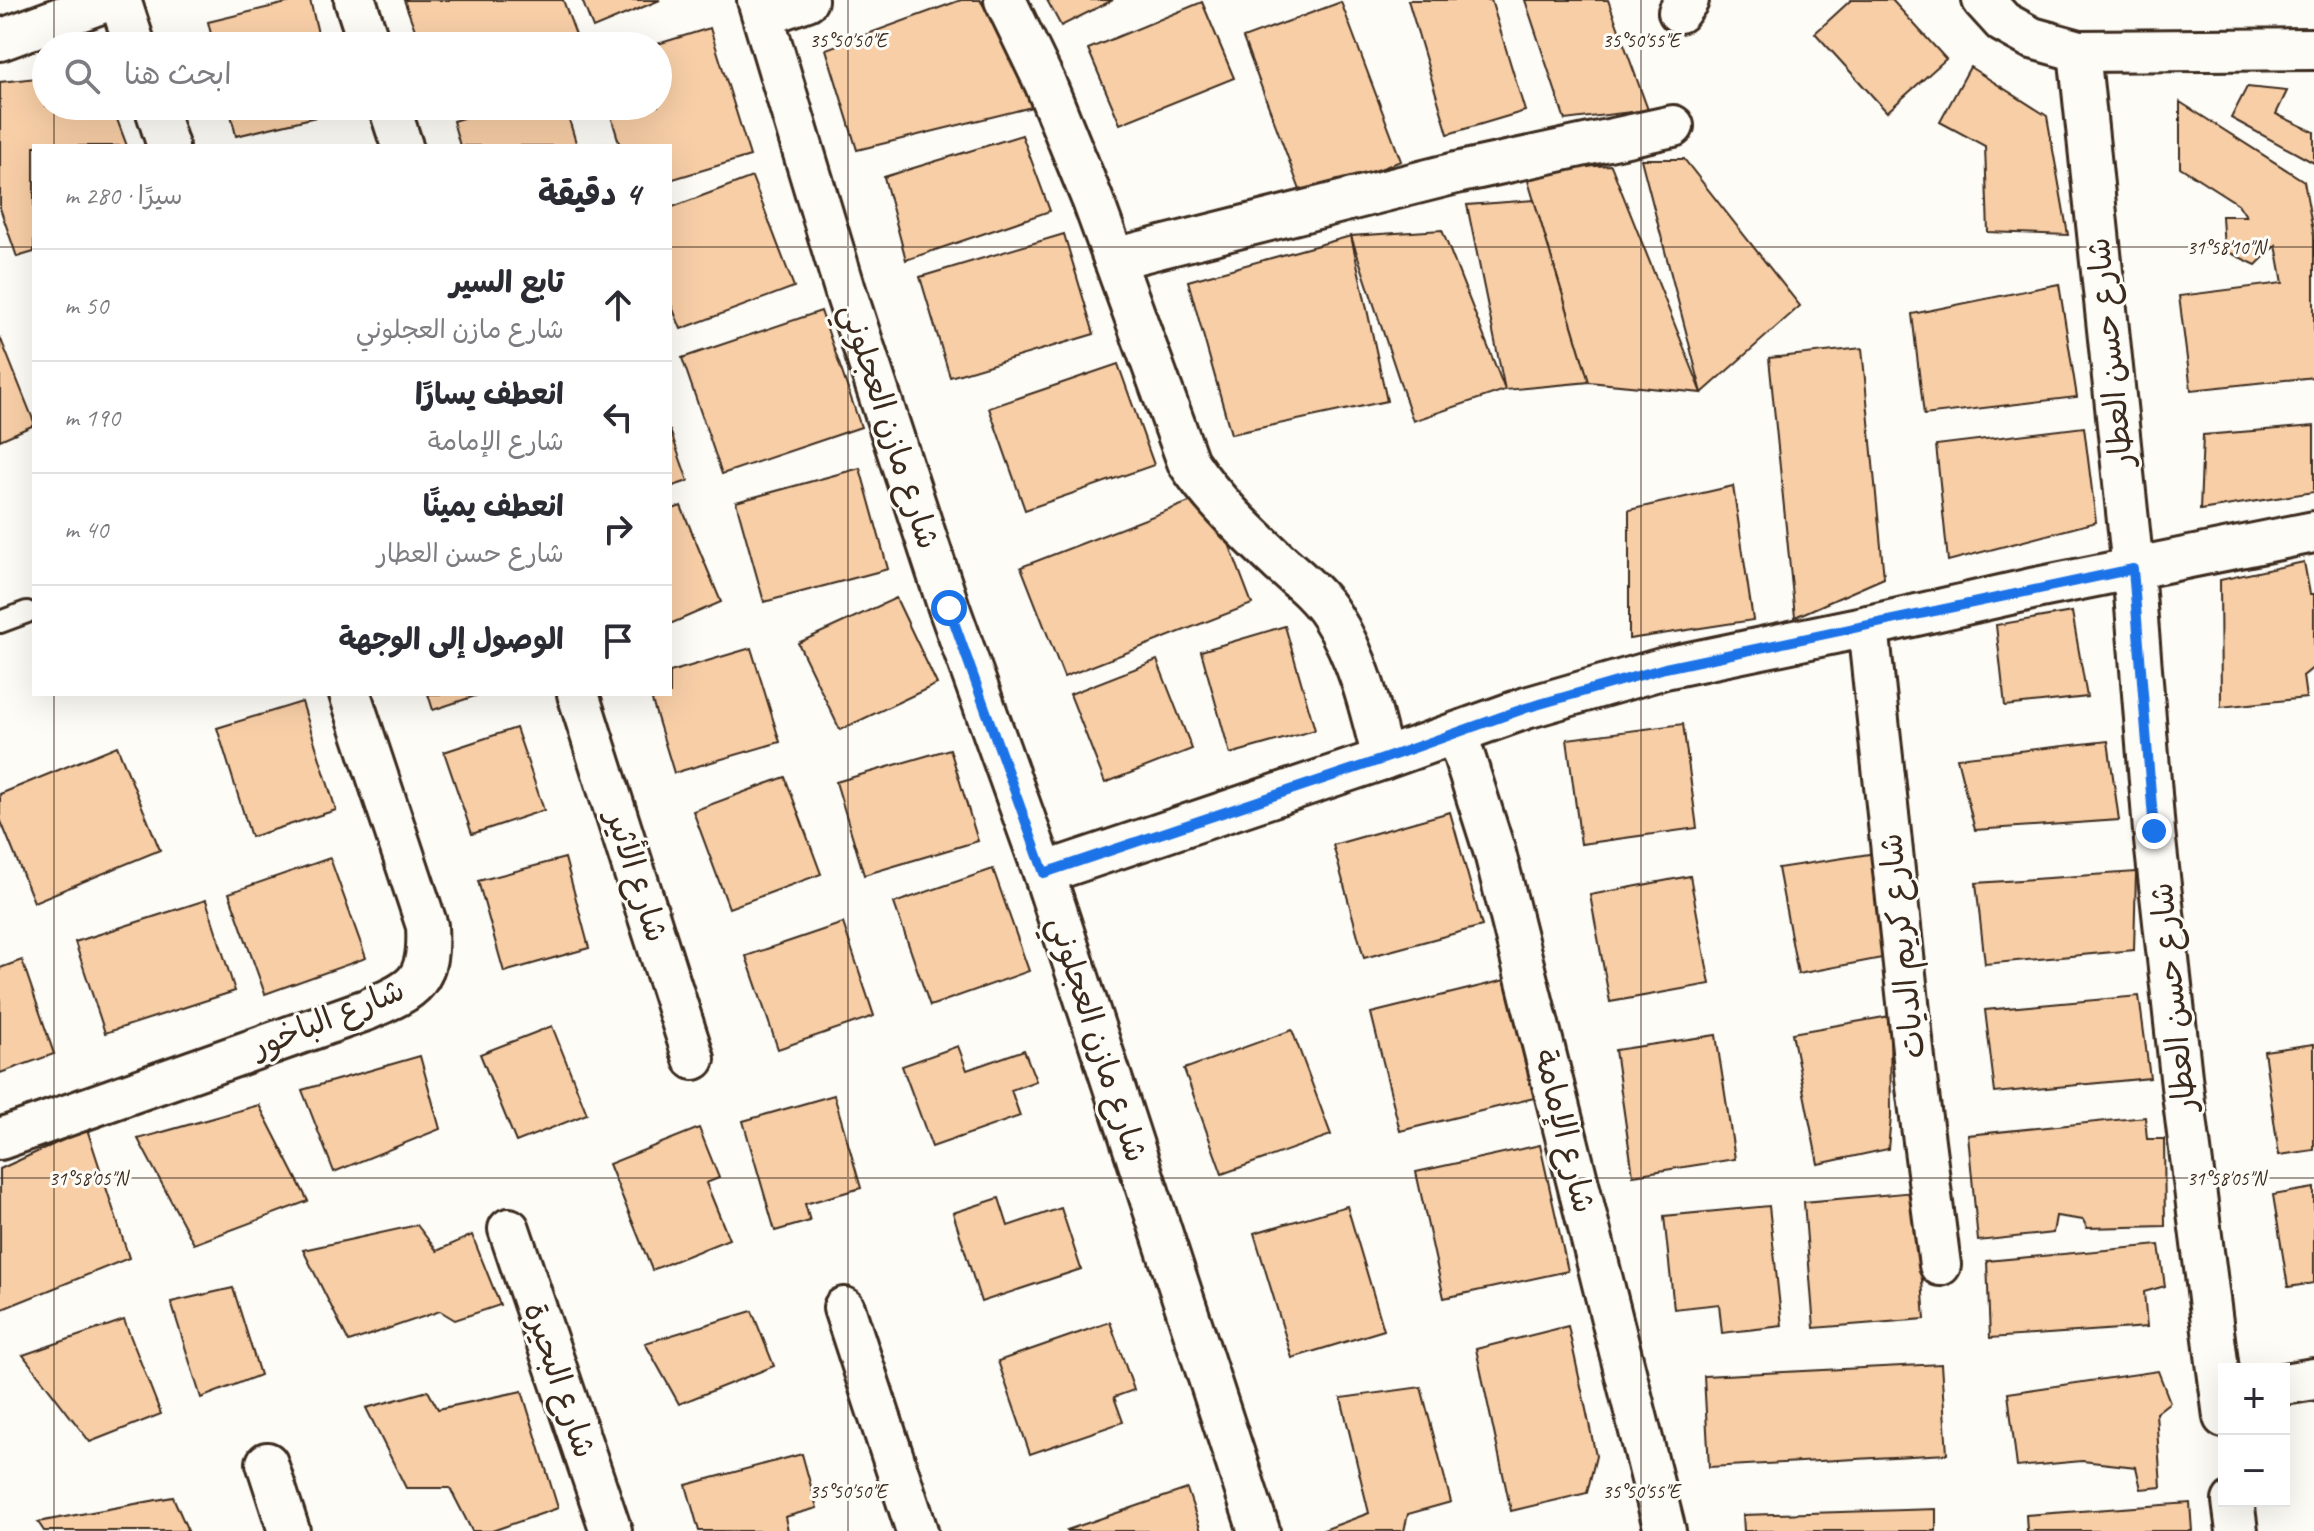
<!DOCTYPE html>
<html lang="ar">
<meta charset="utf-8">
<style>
:root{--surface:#fff;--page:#f2f2f3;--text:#2b2b33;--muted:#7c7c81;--line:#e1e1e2}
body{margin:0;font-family:Caveat,"Playpen Sans Arabic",sans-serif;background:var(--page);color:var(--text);direction:rtl}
.controls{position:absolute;right:24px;bottom:24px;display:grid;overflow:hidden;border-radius:0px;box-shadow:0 8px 32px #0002}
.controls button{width:72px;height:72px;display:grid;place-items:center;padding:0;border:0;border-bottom:2px solid var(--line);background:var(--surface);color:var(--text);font:40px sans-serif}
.stop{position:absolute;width:24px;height:24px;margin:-18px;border:6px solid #1a73e8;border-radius:50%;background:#fff}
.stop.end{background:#1a73e8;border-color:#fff;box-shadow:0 2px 8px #0008}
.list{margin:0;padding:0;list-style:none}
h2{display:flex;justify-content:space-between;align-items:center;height:104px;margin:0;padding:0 32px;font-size:34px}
h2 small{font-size:26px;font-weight:400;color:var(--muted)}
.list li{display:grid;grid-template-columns:52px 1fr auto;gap:24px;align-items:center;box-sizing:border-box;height:112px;padding:0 32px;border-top:2px solid var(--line)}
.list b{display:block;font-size:30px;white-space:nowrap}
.list p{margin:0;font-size:26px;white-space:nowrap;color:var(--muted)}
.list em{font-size:26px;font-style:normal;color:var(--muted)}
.icon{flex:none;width:44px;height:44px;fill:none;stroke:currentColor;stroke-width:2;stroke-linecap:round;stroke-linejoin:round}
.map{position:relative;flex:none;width:2314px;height:1531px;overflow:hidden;direction:ltr}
.search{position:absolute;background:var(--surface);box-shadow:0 8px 32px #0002;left:32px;top:32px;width:640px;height:88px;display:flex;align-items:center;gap:20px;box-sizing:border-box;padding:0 28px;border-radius:44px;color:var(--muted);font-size:30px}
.panel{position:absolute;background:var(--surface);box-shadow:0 8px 32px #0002;left:32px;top:144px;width:640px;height:552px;border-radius:0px;direction:rtl}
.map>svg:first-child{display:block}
.building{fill:#f7cea6;stroke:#3b2a1e;stroke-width:2}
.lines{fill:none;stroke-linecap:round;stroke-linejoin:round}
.service-casing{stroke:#3b2a1e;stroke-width:26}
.minor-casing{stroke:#3b2a1e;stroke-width:46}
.service{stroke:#fdfcf7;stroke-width:20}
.minor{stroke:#fdfcf7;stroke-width:40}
.route{stroke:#1a73e8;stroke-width:10}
.ticks{fill:none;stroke:#3b2a1e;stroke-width:2;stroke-opacity:0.45}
.labels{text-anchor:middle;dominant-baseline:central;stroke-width:6;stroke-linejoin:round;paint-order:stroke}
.street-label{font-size:32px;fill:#3b2a1e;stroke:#fdfcf7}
.ticks-label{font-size:20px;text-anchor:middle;fill:#3b2a1e;stroke:#fdfcf7;stroke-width:6;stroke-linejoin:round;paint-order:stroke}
</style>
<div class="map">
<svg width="2314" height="1531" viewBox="0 0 2314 1531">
<rect width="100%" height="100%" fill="#fdfcf7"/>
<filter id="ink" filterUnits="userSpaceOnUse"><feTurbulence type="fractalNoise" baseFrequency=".0125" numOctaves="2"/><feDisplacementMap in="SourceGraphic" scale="16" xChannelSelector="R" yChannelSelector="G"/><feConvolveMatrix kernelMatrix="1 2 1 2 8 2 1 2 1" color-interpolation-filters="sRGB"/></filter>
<g filter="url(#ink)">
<g class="building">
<path d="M299 0H310L321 46H214L208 22Z"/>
<path d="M404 0H563L580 46H421Z"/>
<path d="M582 0H660L593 28Z"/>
<path d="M961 0H980L1044 104 857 150 826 49Z"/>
<path d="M1047 0H1113L1061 26Z"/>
<path d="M1408 0H1491L1525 111 1448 134Z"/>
<path d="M1525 0H1608L1648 110 1565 120Z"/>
<path d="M1851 0H1892L1946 59 1887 112 1815 33Z"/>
<path d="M1202 2 1234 78 1120 124 1088 49Z"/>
<path d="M1341 2 1401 161 1303 198 1243 38Z"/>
<path d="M710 28 750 156 670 180V146H620L608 106H658V46H651Z"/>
<path d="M1970 67 2047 116 2068 235 1988 232 1985 146 1940 122Z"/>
<path d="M46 77V106H112L127 146H34V252L17 257 0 208V82Z"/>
<path d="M2247 87 2287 91 2276 114 2314 132V163L2231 118Z"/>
<path d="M2180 102 2304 181 2314 236V377L2191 390 2179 296 2283 283 2276 245 2256 265 2224 250 2222 216H2246L2238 204 2180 167Z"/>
<path d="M229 106H336L337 112 236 136Z"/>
<path d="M501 106H565L577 146H460L453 121Z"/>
<path d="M1022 135 1050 211 906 260 884 177Z"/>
<path d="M1641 159H1684L1800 306 1702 393Z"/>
<path d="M1611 165 1702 393 1589 382 1525 171Z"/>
<path d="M752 177 794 287 681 329 670 302V208Z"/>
<path d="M1534 200 1589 382 1505 390 1467 205Z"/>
<path d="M1442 230 1505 390 1413 421 1351 236Z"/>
<path d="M1064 234 1094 334 950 377 920 277Z"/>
<path d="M1351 236 1387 401 1231 434 1188 281Z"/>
<path d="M2059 284 2077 397 1924 415 1912 314Z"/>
<path d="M821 311 861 427 722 474 682 358Z"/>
<path d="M0 337 34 422V425L0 440Z"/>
<path d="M1862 348 1884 578 1795 617 1769 358Z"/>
<path d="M1118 364 1154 465 1025 510 989 408Z"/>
<path d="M2314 426V492L2200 510 2203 435Z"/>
<path d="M2084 427 2096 522 1948 561 1936 445Z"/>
<path d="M670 430 688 481 670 487Z"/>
<path d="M860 468 888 569 764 602 736 502Z"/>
<path d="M1733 486 1753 620 1629 639V510Z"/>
<path d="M1210 494 1252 604 1064 677 1021 567Z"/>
<path d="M681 506 721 602 670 624V510Z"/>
<path d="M2304 562 2310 594H2314V667L2303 676 2306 698 2221 707 2220 580Z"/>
<path d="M896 598 937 684 840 730 798 643Z"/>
<path d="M2072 612 2087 697 2005 706 1996 625Z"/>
<path d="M1285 626 1315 730 1230 754 1201 651Z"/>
<path d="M751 648 780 742 674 773 650 694H670V672Z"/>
<path d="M1157 660 1192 749 1105 783 1070 694Z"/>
<path d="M428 694H481L433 710Z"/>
<path d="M302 702 336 810 251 837 217 728Z"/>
<path d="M1683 724 1697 828 1581 844 1567 739Z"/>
<path d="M516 728 544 810 472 834 444 752Z"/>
<path d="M2108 741 2119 820 1975 830 1957 758Z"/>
<path d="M117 746 160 850 34 902 0 819V794Z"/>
<path d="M950 749 978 841 864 875 836 782Z"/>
<path d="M785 777 821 874 729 908 693 811Z"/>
<path d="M1450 812 1482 926 1364 958 1333 845Z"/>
<path d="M1876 853 1882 958 1798 974 1778 868Z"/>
<path d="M330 858 366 958 265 994 229 893Z"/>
<path d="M565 858 589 948 504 972 478 881Z"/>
<path d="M993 869 1029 971 930 1006 894 903Z"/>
<path d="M2136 872 2134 950 1985 964 1976 883Z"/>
<path d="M1690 876 1710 984 1610 1002 1590 895Z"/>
<path d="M206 900 235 991 105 1033 75 942Z"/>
<path d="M843 923 874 1016 778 1049 746 956Z"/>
<path d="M22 960 54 1054 0 1073V968Z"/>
<path d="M1505 980 1534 1098 1400 1131 1371 1013Z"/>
<path d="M2139 996 2150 1078 1995 1093 1985 1010Z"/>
<path d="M1890 1016 1891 1117 1888 1149 1818 1164 1792 1033Z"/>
<path d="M552 1026 587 1114 516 1142 480 1054Z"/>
<path d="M1292 1030 1331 1135 1222 1174 1184 1069Z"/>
<path d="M1716 1035 1735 1159 1633 1175 1615 1050Z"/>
<path d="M2314 1044V1150L2279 1155 2264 1051Z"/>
<path d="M958 1046 967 1070 1024 1050 1036 1081 1011 1090 1020 1116 932 1147 902 1066Z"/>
<path d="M420 1056 440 1129 334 1172 302 1090Z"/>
<path d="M834 1095 861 1188 805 1204 810 1221 775 1231 743 1121Z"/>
<path d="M259 1105 308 1201 194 1244 138 1139Z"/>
<path d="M2145 1117 2147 1139H2164L2165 1226 2087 1228 2083 1220 2056 1216 2053 1233 1978 1241 1968 1135Z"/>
<path d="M699 1128 719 1178 706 1183 729 1239 652 1270 609 1164Z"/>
<path d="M87 1129 129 1258 0 1310V1169Z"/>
<path d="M1540 1145 1568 1271 1444 1298 1416 1172Z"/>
<path d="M2314 1188V1283L2288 1287 2273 1195Z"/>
<path d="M1915 1192 1925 1319 1814 1328 1804 1202Z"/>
<path d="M999 1198 1008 1226 1061 1208 1081 1269 981 1302 953 1213Z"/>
<path d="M1347 1206 1384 1330 1292 1358 1254 1233Z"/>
<path d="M1769 1206 1782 1326 1722 1333 1719 1304 1674 1309 1664 1216Z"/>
<path d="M417 1225 437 1251 472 1235 500 1305 455 1320 440 1311 349 1342 303 1250Z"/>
<path d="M2159 1245 2165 1286 2144 1292 2147 1327 1990 1338 1987 1261Z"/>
<path d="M233 1288 260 1375 201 1398 171 1302Z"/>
<path d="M752 1311 774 1366 679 1404 645 1343Z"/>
<path d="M124 1320 161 1414 90 1442 23 1355Z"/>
<path d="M1110 1322 1134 1390 1114 1397 1123 1422 1030 1454 998 1361Z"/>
<path d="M1568 1326 1596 1456 1587 1493 1511 1511 1476 1349Z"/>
<path d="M1941 1364 1947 1454 1709 1467 1704 1376Z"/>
<path d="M2158 1371 2170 1402 2156 1413 2161 1487 2141 1489 2136 1467 2082 1461 2017 1467 2008 1393Z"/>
<path d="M1421 1387 1451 1502 1408 1514 1404 1531H1321L1369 1513 1341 1398Z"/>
<path d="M428 1391 438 1409 522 1391 558 1508 492 1531H472L450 1488H406L366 1408Z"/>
<path d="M802 1454 817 1508 785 1517 788 1531H699L686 1485Z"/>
<path d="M1187 1489 1201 1531H1068L1067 1530Z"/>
<path d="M173 1497 188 1531H44L38 1522Z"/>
<path d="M2190 1503 2192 1531H2027L2026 1515Z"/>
<path d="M1936 1509V1531H1744L1743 1515Z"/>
</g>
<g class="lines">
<g class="service-casing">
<path id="service" d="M0 622 27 612"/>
</g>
<g class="minor-casing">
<g id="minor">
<path d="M120 0 135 46"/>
<path d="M355 0 370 46"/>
<path d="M758 0 846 293 949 608 1044 873 1259 1531"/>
<path d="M1005 0 1045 83 1093 201 1188 462C1213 500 1246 531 1279 562 1297 578 1318 594 1331 615 1359 658 1371 710 1383 759"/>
<path d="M1983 0 2003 22 2032 38 2079 51 2314 49"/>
<path d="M1679 12 1688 0"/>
<path d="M764 15 807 0"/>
<path d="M0 40 109 0"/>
<path d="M2079 51 2133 569 2154 831 2182 1086 2224 1417"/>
<path d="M155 106 168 146"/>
<path d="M389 106 402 146"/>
<path d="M1114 259 1456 173 1673 126"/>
<path d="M1868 626 1917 1087 1940 1265"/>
<path d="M578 694 694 1059"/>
<path d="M1457 734 1495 853 1665 1531"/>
<path d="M1044 873 1383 759 1526 708 1665 668 1868 626 2036 588 2314 532"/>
<path d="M0 1139 366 1010C415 989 430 983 427 926L350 694"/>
<path d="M509 1229 611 1531"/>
<path d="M844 1308 917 1531"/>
<path d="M2284 1384 2314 1379"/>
<path d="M267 1463 289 1531"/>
<path d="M2233 1501 2237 1531"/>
</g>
</g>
<use href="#service" class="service"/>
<use href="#minor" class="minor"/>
</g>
</g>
<g class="lines" filter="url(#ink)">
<path class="route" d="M949 608 1044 873 1383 759 1526 708 1665 668 2133 569 2154 831"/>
</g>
<path class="ticks" d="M54 0V46M848 0V1531M1641 0V1531M54 106V146M0 247H34M670 247H2314M54 694V1531M0 1178H2314"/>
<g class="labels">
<g class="street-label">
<text transform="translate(2110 352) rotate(-96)">شارع حسن العطار</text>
<text transform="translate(890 426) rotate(72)">شارع مازن العجلوني</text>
<text transform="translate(637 876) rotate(72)">شارع الأثير</text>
<text transform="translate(1902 946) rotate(-96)">شارع كريم الديات</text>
<text transform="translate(2173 997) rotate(-96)">شارع حسن العطار</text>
<text transform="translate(328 1018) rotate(-22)">شارع الباخور</text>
<text transform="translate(1098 1039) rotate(72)">شارع مازن العجلوني</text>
<text transform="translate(1565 1131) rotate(76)">شارع الإمامة</text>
<text transform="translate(560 1380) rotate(71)">شارع البحيرة</text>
</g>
</g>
<g class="ticks-label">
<text x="848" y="47">35°50'50"E</text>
<text x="1641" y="47">35°50'55"E</text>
<text x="2226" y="254">31°58'10"N</text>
<text x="88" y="1185">31°58'05"N</text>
<text x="2226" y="1185">31°58'05"N</text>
<text x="848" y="1498">35°50'50"E</text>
<text x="1641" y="1498">35°50'55"E</text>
</g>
</svg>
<div class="controls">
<button>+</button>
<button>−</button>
</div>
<div class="stop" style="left:949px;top:608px"></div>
<div class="stop end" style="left:2154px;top:831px"></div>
<div class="search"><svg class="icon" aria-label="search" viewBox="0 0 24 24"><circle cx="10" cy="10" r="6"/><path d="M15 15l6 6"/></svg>ابحث هنا</div>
<section class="panel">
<h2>4 دقيقة<small>سيرًا · 280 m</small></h2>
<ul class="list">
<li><svg class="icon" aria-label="ahead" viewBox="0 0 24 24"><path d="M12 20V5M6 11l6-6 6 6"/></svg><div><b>تابع السير</b><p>شارع مازن العجلوني</p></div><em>50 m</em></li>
<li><svg class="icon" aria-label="left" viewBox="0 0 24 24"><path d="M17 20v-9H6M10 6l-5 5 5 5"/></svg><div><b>انعطف يسارًا</b><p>شارع الإمامة</p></div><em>190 m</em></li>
<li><svg class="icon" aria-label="right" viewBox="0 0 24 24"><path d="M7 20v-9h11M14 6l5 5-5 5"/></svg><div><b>انعطف يمينًا</b><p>شارع حسن العطار</p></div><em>40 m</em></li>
<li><svg class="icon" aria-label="arrive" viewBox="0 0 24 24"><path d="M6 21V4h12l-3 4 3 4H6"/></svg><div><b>الوصول إلى الوجهة</b></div></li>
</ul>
</section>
</div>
